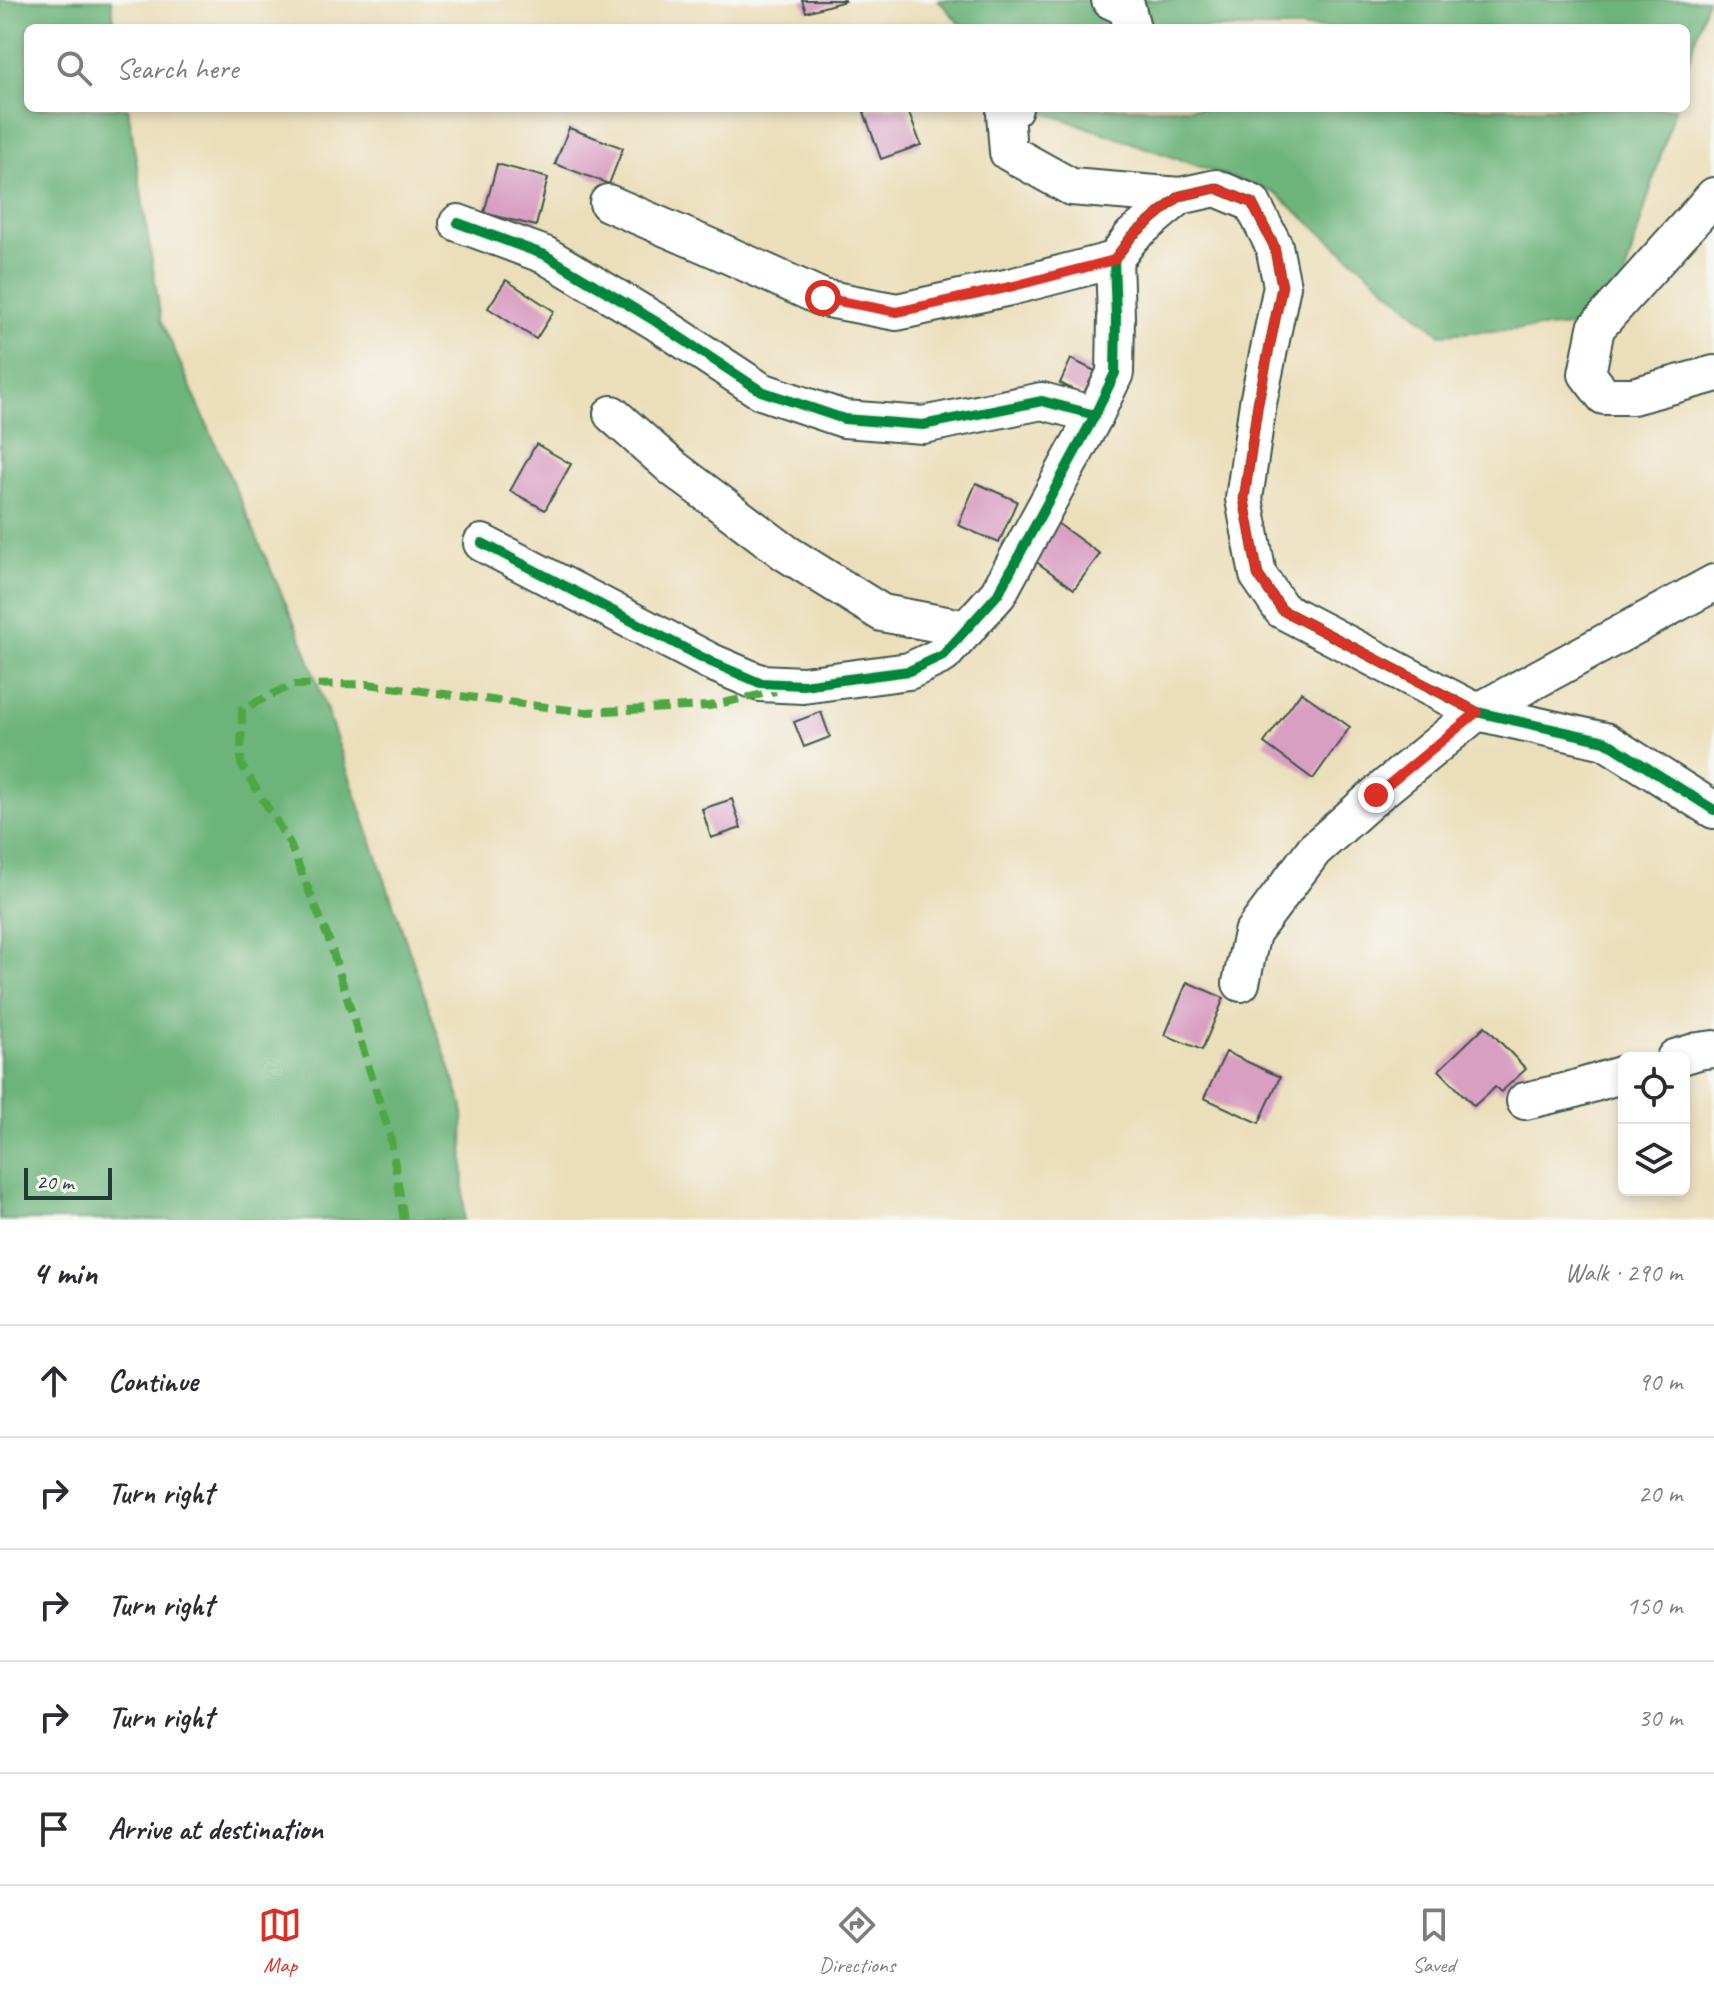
<!DOCTYPE html>
<meta charset="utf-8">
<style>
:root{--surface:#fff;--page:#f7f7f7;--text:#2b2b33;--muted:#7c7c81;--line:#e1e1e2;--accent:#d93025}
body{margin:0;font-family:Caveat,sans-serif;background:var(--page);color:var(--text)}
.controls{position:absolute;right:24px;bottom:24px;display:grid;overflow:hidden;border-radius:12px;box-shadow:0 4px 12px #0003}
.controls button{width:72px;height:72px;display:grid;place-items:center;padding:0;border:0;border-bottom:2px solid var(--line);background:var(--surface);color:var(--text);font:40px sans-serif}
.scale{position:absolute;left:24px;bottom:20px;width:88px;box-sizing:border-box;padding-left:8px;border:4px solid #1f3d34;border-top:0;font-size:22px;line-height:28px;white-space:nowrap;color:#1f3d34;-webkit-text-stroke:6px #f6f6f2;paint-order:stroke}
.stop{position:absolute;width:24px;height:24px;margin:-18px;border:6px solid #d93025;border-radius:50%;background:#fff}
.stop.end{background:#d93025;border-color:#fff;box-shadow:0 2px 8px #0008}
.list{margin:0;padding:0;list-style:none}
h2{display:flex;justify-content:space-between;align-items:center;height:104px;margin:0;padding:0 32px;font-size:34px}
h2 small{font-size:26px;font-weight:400;color:var(--muted)}
.list li{display:grid;grid-template-columns:52px 1fr auto;gap:24px;align-items:center;box-sizing:border-box;height:112px;padding:0 32px;border-top:2px solid var(--line)}
.list b{display:block;font-size:30px;white-space:nowrap}
.list em{font-size:26px;font-style:normal;color:var(--muted)}
.icon{flex:none;width:44px;height:44px;fill:none;stroke:currentColor;stroke-width:2;stroke-linecap:round;stroke-linejoin:round}
.map{position:relative;flex:none;width:1714px;height:1220px;overflow:hidden}
.search{position:absolute;background:var(--surface);box-shadow:0 4px 12px #0003;left:24px;right:24px;top:24px;height:88px;display:flex;align-items:center;gap:20px;box-sizing:border-box;padding:0 28px;border-radius:12px;color:var(--muted);font-size:30px}
.sheet{height:664px;background:var(--surface)}
nav{display:flex;justify-content:space-around;align-items:center;box-sizing:border-box;height:112px;border-top:2px solid var(--line);background:var(--surface);font-size:22px;color:var(--muted)}
nav a{display:grid;justify-items:center;gap:4px}
nav .on{color:var(--accent)}
.map>svg:first-child{display:block}
.forest{fill:#6db47a;stroke:#467857;stroke-width:2}
.building{fill:#d99fc2}
.lines{fill:none;stroke-linecap:round;stroke-linejoin:round}
.minor-casing{stroke:#3e5548;stroke-width:40}
.minor{stroke:#fff;stroke-width:36}
.quiet{stroke:#4fa644;stroke-width:8;stroke-dasharray:16 8;stroke-linecap:butt}
.cycleway-casing{stroke:#f6f6f2;stroke-width:15}
.cycleway{stroke:#00873e;stroke-width:10}
.route{stroke:#d93025;stroke-width:10}
</style>
<div class="map">
<svg width="1714" height="1220" viewBox="0 0 1714 1220">
<rect width="100%" height="100%" fill="#f6f6f2"/>
<filter id="ink" filterUnits="userSpaceOnUse"><feTurbulence type="fractalNoise" baseFrequency=".0125" numOctaves="2"/><feDisplacementMap in="SourceGraphic" scale="16" xChannelSelector="R" yChannelSelector="G"/><feConvolveMatrix kernelMatrix="1 2 1 2 8 2 1 2 1" color-interpolation-filters="sRGB"/></filter>
<filter id="wash" filterUnits="userSpaceOnUse"><feTurbulence type="fractalNoise" baseFrequency=".006" numOctaves="4" result="noise"/><feDisplacementMap in="SourceGraphic" scale="32" xChannelSelector="R" yChannelSelector="G"/><feGaussianBlur stdDeviation="1.8" result="paint"/><feColorMatrix in="noise" values="0 0 0 0 0 0 0 0 0 0 0 0 0 0 0 0 0 1.4 0 .05"/><feComposite in="paint" operator="in"/></filter>
<g filter="url(#wash)">
<rect width="100%" height="100%" fill="#ebdeba"/>
<g class="forest">
<path d="M0 0H111L115 28H28V108H128L161 320 305 647 463 1107 464 1220H0Z"/>
<path d="M938 0H1707L1686 70V28H964Z"/>
<path d="M1040 108H1675L1610 324 1440 334 1275 193 1043 112Z"/>
</g>
<g id="blocks">
<g class="building">
<path d="M802 0H845V1L806 12Z"/>
<path d="M874 108H907L921 145 881 159 864 112Z"/>
<path d="M569 128 623 148 609 184 555 164Z"/>
<path d="M497 164 548 178 536 226 484 213Z"/>
<path d="M506 280 554 311 536 339 488 308Z"/>
<path d="M1071 359 1095 371 1083 395 1060 383Z"/>
<path d="M536 444 571 464 545 510 510 491Z"/>
<path d="M976 483 1017 501 999 543 958 525Z"/>
<path d="M1057 523 1100 554 1074 589 1031 558Z"/>
<path d="M1301 692 1350 727 1313 779 1264 743Z"/>
<path d="M821 712 830 737 804 747 794 722Z"/>
<path d="M732 799 741 828 711 838 702 809Z"/>
<path d="M1187 982 1224 998 1202 1050 1165 1035Z"/>
<path d="M1485 1026 1526 1069 1501 1092 1495 1087 1474 1106 1439 1070Z"/>
<path d="M1226 1052 1280 1077 1259 1123 1204 1098Z"/>
</g>
</g>
</g>
<g filter="url(#ink)">
<use href="#blocks" fill-opacity="0" stroke="#3e5548" stroke-width="2"/>
<g class="lines">
<g class="minor-casing">
<g id="minor">
<path d="M1110 0 1127 8 1132 28"/>
<path d="M1014 108 1005 113 1008 152 1071 187 1180 196"/>
<path d="M1714 196 1596 328 1587 374 1604 396H1633L1714 374"/>
<path d="M608 203 717 250 823 298 897 312 1010 287 1114 260"/>
<path d="M458 223 545 255 655 321 761 391 844 419 923 425 1042 401 1095 415"/>
<path d="M612 414 673 468 786 553 882 613 967 629"/>
<path d="M482 543 711 662 760 683 803 685 909 671 943 655 998 594 1095 415 1115 373 1116 317 1114 260 1132 236 1180 196 1216 188 1252 203 1274 246 1282 286 1258 403 1244 499 1258 575 1282 610 1477 712 1605 741 1714 810"/>
<path d="M1241 983 1252 933 1314 850 1376 795 1477 712 1714 583"/>
<path d="M1675 1058 1698 1051 1714 1049"/>
<path d="M1525 1101 1568 1091 1624 1074"/>
</g>
</g>
<use href="#minor" class="minor"/>
<path class="quiet" d="M404 1220 390 1135 329 940 289 842 241 764 242 709 292 685 368 684 585 712 709 706 776 691"/>
<g class="cycleway-casing">
<g id="cycleway">
<path d="M458 223 545 255 655 321 761 391 844 419 923 425 1042 401 1095 415"/>
<path d="M482 543 711 662 760 683 803 685 909 671 943 655 998 594 1095 415 1115 373 1116 317 1114 260 1132 236 1180 196 1216 188 1252 203 1274 246 1282 286 1258 403 1244 499 1258 575 1282 610 1477 712 1605 741 1714 810"/>
</g>
</g>
<use href="#cycleway" class="cycleway"/>
</g>
</g>
<g class="lines" filter="url(#ink)">
<path class="route" d="M823 298 897 312 1010 287 1114 260 1132 236 1180 196 1216 188 1252 203 1274 246 1282 286 1258 403 1244 499 1258 575 1282 610 1477 712 1376 795"/>
</g>
</svg>
<div class="controls">
<button><svg class="icon" aria-label="locate" viewBox="0 0 24 24"><circle cx="12" cy="12" r="6"/><path d="M12 2v4M12 18v4M2 12h4M18 12h4"/></svg></button>
<button><svg class="icon" aria-label="layers" viewBox="0 0 24 24"><path d="M12 4l9 5-9 5-9-5zM3 14l9 5 9-5"/></svg></button>
</div>
<div class="scale">20 m</div>
<div class="stop" style="left:823px;top:298px"></div>
<div class="stop end" style="left:1376px;top:795px"></div>
<div class="search"><svg class="icon" aria-label="search" viewBox="0 0 24 24"><circle cx="10" cy="10" r="6"/><path d="M15 15l6 6"/></svg>Search here</div>
</div>
<section class="sheet">
<h2>4 min<small>Walk · 290 m</small></h2>
<ul class="list">
<li><svg class="icon" aria-label="ahead" viewBox="0 0 24 24"><path d="M12 20V5M6 11l6-6 6 6"/></svg><div><b>Continue</b></div><em>90 m</em></li>
<li><svg class="icon" aria-label="right" viewBox="0 0 24 24"><path d="M7 20v-9h11M14 6l5 5-5 5"/></svg><div><b>Turn right</b></div><em>20 m</em></li>
<li><svg class="icon" aria-label="right" viewBox="0 0 24 24"><path d="M7 20v-9h11M14 6l5 5-5 5"/></svg><div><b>Turn right</b></div><em>150 m</em></li>
<li><svg class="icon" aria-label="right" viewBox="0 0 24 24"><path d="M7 20v-9h11M14 6l5 5-5 5"/></svg><div><b>Turn right</b></div><em>30 m</em></li>
<li><svg class="icon" aria-label="arrive" viewBox="0 0 24 24"><path d="M6 21V4h12l-3 4 3 4H6"/></svg><div><b>Arrive at destination</b></div></li>
</ul>
</section>
<nav>
<a class="on"><svg class="icon" aria-label="map" viewBox="0 0 24 24"><path d="M3 6l6-2 6 2 6-2v14l-6 2-6-2-6 2zM9 4v14M15 6v14"/></svg>Map</a>
<a><svg class="icon" aria-label="directions" viewBox="0 0 24 24"><path d="M12 3l9 9-9 9-9-9zM9 14v-3h6M13 9l2 2-2 2"/></svg>Directions</a>
<a><svg class="icon" aria-label="saved" viewBox="0 0 24 24"><path d="M7 4h10v16l-5-4-5 4z"/></svg>Saved</a>
</nav>
